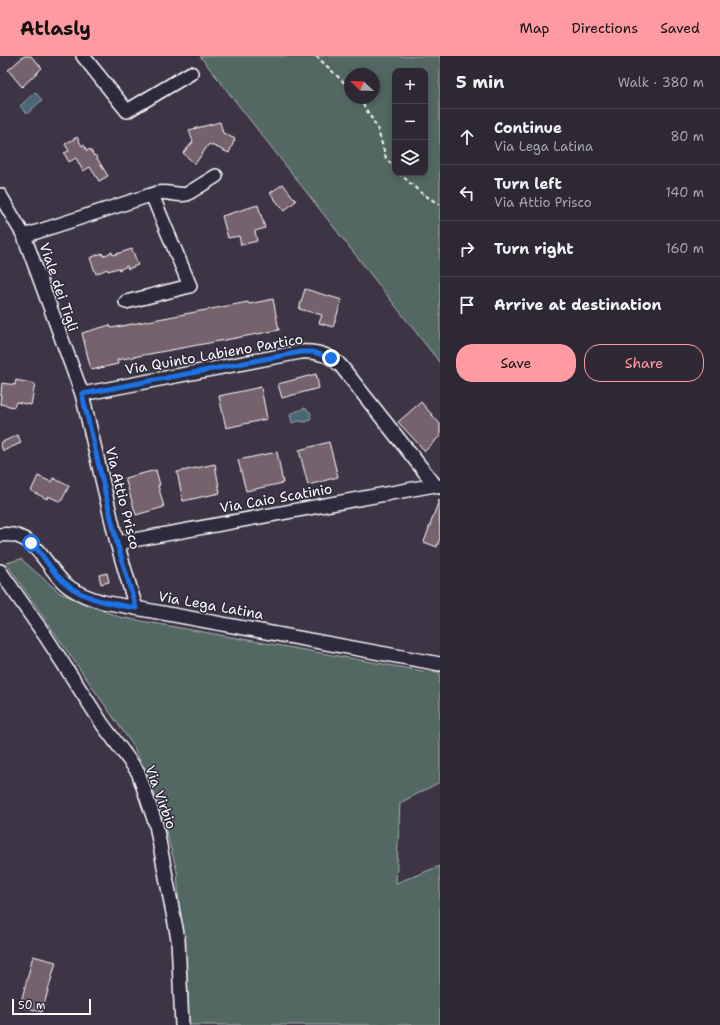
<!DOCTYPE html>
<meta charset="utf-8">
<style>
:root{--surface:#2e2834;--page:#3a3440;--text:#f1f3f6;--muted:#a7a6ac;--line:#49444f;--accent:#ff9aa2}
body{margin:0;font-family:"Shantell Sans",sans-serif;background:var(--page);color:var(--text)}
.controls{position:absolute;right:12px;top:12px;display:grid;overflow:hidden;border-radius:8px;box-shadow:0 2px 6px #0003}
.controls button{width:36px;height:36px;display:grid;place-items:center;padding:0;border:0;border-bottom:1px solid var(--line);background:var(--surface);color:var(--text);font:20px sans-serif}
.compass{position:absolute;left:344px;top:12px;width:36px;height:36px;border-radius:50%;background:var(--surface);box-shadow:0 2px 6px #0003;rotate:293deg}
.scale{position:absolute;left:12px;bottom:10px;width:79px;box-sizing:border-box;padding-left:4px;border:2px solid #fff;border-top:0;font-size:11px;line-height:14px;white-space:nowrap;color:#fff;-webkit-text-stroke:3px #2f2a3d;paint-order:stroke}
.stop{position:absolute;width:12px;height:12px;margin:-9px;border:3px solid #1a73e8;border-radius:50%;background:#fff}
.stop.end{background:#1a73e8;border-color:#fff;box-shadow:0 1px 4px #0008}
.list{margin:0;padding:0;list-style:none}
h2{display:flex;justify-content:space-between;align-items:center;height:52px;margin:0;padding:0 16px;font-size:17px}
h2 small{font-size:13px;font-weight:400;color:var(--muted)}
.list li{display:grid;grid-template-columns:26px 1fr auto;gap:12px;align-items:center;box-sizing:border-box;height:56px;padding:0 16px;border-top:1px solid var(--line)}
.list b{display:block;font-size:15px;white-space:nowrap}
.list p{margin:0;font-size:13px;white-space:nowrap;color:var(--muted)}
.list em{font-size:13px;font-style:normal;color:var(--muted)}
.actions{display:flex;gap:8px;padding:12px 16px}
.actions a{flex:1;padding:9px 0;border:1px solid var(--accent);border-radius:16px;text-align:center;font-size:14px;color:var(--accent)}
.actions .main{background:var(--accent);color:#111}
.icon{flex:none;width:22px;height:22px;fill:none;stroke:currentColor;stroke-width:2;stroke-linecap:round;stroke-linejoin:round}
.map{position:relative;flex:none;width:440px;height:969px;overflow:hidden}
header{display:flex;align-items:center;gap:24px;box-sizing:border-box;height:56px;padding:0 20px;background:var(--accent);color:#111}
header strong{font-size:19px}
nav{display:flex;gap:22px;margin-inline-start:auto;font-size:14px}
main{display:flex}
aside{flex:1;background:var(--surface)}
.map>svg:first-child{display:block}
.green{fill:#536863;stroke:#a9b4b1;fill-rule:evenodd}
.water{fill:#4c6674;stroke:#94a3ac}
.building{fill:#76626c;stroke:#fff}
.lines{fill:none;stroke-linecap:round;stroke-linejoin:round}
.minor-casing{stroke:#fff;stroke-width:16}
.path{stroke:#fff;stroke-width:2;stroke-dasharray:4 3;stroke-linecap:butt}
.minor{stroke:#2f2a3d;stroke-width:13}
.route{stroke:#1a73e8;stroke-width:5}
.labels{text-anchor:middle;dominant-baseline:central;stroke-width:3;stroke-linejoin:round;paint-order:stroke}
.street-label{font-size:14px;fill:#fff;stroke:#2f2a3d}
</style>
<header>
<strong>Atlasly</strong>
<nav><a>Map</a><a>Directions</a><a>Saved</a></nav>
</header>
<main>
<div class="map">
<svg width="440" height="969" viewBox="0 0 440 969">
<rect width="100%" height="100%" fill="#3d3546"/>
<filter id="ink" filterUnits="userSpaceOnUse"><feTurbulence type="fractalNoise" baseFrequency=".025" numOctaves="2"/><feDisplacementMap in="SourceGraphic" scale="8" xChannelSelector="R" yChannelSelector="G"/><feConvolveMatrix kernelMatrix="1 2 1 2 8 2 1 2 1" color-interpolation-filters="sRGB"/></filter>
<g filter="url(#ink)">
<g class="green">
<path d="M200 0H440V307ZM395 15H425V117H395ZM350 18H374V42H350Z"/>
<path d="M21 503 60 537 119 561 422 615 440 616V726L400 747 396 827 440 810V969H186L177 815 158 746 134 691 6 507Z"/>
</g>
<g class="water">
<path d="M35 36 42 44 27 58 20 50Z"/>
<path d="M305 352 311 357 310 364 306 366 299 365 292 367 290 358Z"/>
</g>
<g class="building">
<path d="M24 0H31L42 12 22 31 8 14Z"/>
<path d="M220 66 223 77 235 83 229 97 209 88 195 108 183 97 193 86 189 74Z"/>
<path d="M77 81 82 90 84 89 87 95 90 93 94 100 95 99 108 120 99 125 90 111 83 115 76 102 69 106 64 97 69 95 65 88Z"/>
<path d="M283 128 296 145 284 155 270 137Z"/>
<path d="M258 149 265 172 255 175 257 185 241 189 239 180 228 182 222 160Z"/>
<path d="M132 193 138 209 128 213 127 210 119 214 118 212 108 215 107 213 96 218 90 202 102 197 103 200 112 196 113 199Z"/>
<path d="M305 233 342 244 333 271 319 267 322 259 299 253Z"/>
<path d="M273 243 279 274 117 304 118 308 91 314 82 277 110 269 111 272 248 246 249 248Z"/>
<path d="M316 318 319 332 282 342 278 328Z"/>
<path d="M16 324 35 328 31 349 16 346 14 351 0 348 2 327 15 329Z"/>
<path d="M261 331 267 363 226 372 219 340Z"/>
<path d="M421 346 440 368V380L425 395 398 366Z"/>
<path d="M18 379 21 387 3 395 0 387Z"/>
<path d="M329 386 338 421 308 429 299 394Z"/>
<path d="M277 396 283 427 246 435 238 404Z"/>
<path d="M215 408 220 437 183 445 177 416Z"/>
<path d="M156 414 160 429H158L164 451 136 459 125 422Z"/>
<path d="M38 420 51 426 53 422 69 430 61 446 48 440 47 443 31 435Z"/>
<path d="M439 444 440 482 437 491 424 486Z"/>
<path d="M107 517 109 526 101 528 99 519Z"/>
<path d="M33 900 56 906 42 956 20 950Z"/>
</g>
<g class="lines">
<g class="minor-casing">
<g id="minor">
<path d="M83 0 127 55 191 17"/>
<path d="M0 139 24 180 82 338 117 487 136 552"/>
<path d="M24 180 157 137C168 135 177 140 187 138L216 120"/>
<path d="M126 246 190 230 152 139"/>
<path d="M82 338 301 296C316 295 330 299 341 310L435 429"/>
<path d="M0 479C34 474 44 508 64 527 75 537 89 542 103 546L440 608"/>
<path d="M117 487 435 429 440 431"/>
<path d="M0 515 46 581 103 669 138 716 156 769 178 883 182 969"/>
</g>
</g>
<g class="path">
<path d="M316 0 350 32"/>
<path d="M359 42 377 71 386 102 395 113"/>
<path d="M399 117 420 136 440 149"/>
</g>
<use href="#minor" class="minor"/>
</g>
</g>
<g class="lines" filter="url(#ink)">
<path class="route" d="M31 487C41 495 47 508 56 518 76 542 106 547 136 552L117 487 82 338 301 296H313L331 302"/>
</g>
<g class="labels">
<g class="street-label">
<text transform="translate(59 231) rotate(71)">Viale dei Tigli</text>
<text transform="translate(214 298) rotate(-10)">Via Quinto Labieno Partico</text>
<text transform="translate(123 442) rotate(76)">Via Attio Prisco</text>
<text transform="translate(276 442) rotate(-10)">Via Caio Scatinio</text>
<text transform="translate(211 549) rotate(10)">Via Lega Latina</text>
<text transform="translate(161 741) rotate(70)">Via Virbio</text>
</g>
</g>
</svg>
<div class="controls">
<button>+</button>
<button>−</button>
<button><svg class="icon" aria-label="layers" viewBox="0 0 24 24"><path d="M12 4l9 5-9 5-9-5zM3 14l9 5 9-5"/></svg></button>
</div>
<svg class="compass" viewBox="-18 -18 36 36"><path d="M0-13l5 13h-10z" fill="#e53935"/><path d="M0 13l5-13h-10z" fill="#a7a6ac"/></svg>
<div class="scale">50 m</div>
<div class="stop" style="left:31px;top:487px"></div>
<div class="stop end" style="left:331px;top:302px"></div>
</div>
<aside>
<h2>5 min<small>Walk · 380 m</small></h2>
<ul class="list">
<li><svg class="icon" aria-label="ahead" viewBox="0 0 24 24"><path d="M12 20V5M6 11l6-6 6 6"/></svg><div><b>Continue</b><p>Via Lega Latina</p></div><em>80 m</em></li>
<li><svg class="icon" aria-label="left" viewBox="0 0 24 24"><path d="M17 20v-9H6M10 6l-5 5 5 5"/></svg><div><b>Turn left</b><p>Via Attio Prisco</p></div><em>140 m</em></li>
<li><svg class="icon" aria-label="right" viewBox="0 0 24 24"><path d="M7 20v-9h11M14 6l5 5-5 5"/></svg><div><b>Turn right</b></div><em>160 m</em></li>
<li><svg class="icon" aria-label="arrive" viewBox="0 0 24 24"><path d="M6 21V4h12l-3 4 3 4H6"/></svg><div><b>Arrive at destination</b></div></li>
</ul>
<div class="actions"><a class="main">Save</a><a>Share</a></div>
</aside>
</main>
